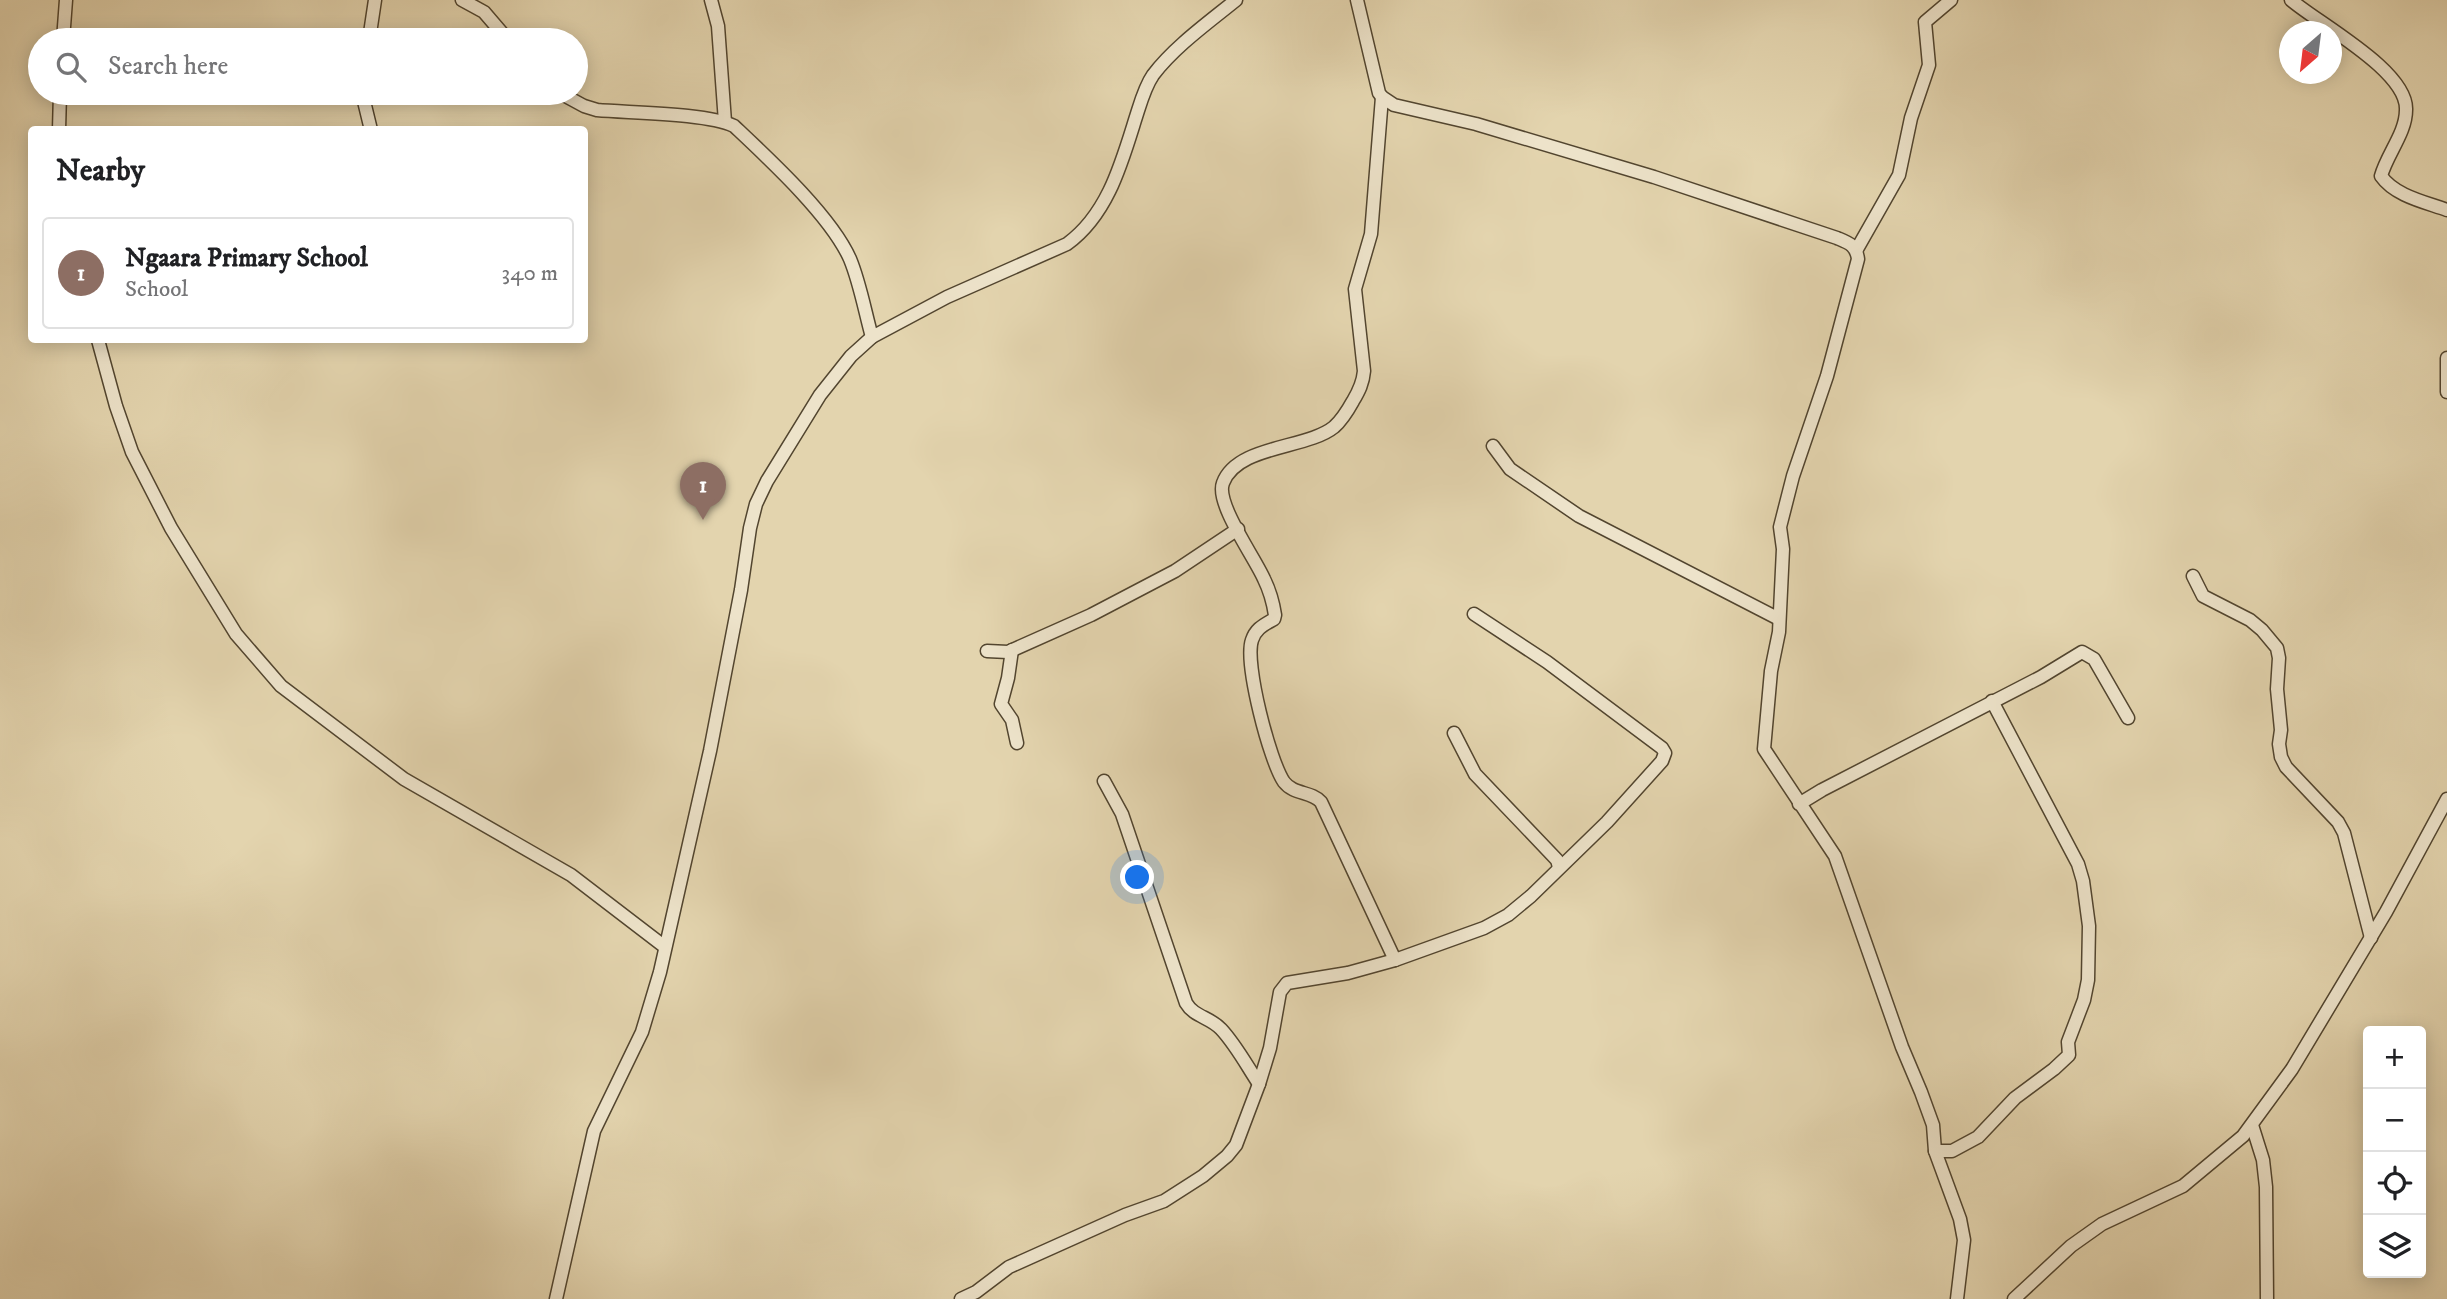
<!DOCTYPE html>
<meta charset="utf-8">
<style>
:root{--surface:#fff;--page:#f6f6f6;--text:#202124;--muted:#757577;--line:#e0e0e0;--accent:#db2777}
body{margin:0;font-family:"IM FELL DW Pica",serif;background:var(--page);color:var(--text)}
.controls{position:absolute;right:21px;bottom:21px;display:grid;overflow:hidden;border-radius:7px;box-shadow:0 4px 18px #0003}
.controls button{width:63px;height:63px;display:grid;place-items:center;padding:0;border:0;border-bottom:2px solid var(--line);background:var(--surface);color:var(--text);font:35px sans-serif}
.compass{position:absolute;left:2279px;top:21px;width:63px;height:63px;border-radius:50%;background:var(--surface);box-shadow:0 4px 18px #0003;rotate:208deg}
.you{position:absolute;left:1138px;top:878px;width:24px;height:24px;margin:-18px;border:5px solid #fff;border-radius:50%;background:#1a73e8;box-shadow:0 0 0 10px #1a73e833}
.badge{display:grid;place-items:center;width:46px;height:46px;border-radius:50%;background:var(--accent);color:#fff;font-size:23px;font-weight:700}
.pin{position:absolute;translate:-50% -58px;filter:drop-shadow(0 2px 4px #0008)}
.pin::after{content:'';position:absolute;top:37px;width:24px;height:21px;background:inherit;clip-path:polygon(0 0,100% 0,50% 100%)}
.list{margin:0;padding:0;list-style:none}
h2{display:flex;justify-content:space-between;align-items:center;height:91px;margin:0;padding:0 28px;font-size:30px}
h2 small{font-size:23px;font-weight:400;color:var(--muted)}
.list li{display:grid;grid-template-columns:46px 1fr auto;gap:21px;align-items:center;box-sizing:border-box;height:112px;margin:0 14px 14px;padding:0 14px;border:2px solid var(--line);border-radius:7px}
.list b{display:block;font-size:26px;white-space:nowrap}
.list p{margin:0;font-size:23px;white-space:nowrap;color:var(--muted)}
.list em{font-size:23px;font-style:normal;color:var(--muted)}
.icon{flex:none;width:38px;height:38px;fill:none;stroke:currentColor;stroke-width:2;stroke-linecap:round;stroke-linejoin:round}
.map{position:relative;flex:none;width:2447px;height:1299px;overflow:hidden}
.search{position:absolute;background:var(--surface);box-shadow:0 4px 18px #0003;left:28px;top:28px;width:560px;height:77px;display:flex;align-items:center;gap:18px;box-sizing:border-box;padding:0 24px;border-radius:38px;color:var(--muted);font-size:26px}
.panel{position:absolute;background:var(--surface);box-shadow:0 4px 18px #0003;left:28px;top:126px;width:560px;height:217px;border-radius:7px}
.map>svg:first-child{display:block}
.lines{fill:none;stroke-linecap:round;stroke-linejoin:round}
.minor-casing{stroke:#52452f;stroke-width:15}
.minor{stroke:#ede3ca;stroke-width:12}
</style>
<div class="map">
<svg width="2447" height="1299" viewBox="0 0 2447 1299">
<rect width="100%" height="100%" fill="#e3d4ae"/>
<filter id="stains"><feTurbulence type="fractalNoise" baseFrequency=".00286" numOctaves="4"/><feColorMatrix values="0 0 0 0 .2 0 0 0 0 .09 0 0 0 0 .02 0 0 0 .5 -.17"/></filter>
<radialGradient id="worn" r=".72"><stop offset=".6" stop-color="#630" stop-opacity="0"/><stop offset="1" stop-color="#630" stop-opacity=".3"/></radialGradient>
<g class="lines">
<g class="minor-casing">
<g id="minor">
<path d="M462 0 484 12 508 40"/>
<path d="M711 0 718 26 725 122"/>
<path d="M1357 0 1379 93 1382 97 1394 105 1476 124 1654 177 1837 238C1849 243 1856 245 1858 259L1827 376 1793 476 1780 527 1783 549 1779 632 1771 671 1764 749 1835 856 1902 1047 1921 1092 1933 1125 1935 1151 1960 1219 1964 1240 1957 1299"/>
<path d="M2291 0C2319 24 2408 71 2406 110 2406 133 2387 154 2381 176 2395 196 2425 202 2447 210"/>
<path d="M63 40 66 0"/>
<path d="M369 40 375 0"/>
<path d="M362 93 371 130"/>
<path d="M560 93 584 106 597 110C631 113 707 113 734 126 769 159 831 216 850 259 860 283 865 312 872 337"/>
<path d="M1382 97 1371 234 1355 289 1364 371C1363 383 1359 391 1353 401 1348 410 1342 420 1334 427 1307 449 1237 445 1223 483 1215 503 1255 558 1264 579 1270 591 1273 602 1275 615L1274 619C1264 625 1256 628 1252 640 1244 663 1270 762 1284 782 1294 795 1311 791 1321 802L1395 960"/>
<path d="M59 130 60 93"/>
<path d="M1857 249 1899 175 1911 118 1929 65 1925 22 1951 0"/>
<path d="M98 340 116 406 132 452 171 528 236 634 281 686 404 779 571 875 665 947"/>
<path d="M2447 358V392"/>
<path d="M1493 446 1510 469 1579 516 1779 619"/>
<path d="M2193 576 2203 596 2250 620 2262 630 2277 648 2279 658 2277 689 2281 730 2279 744 2281 757 2286 767 2338 822 2344 833 2371 938"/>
<path d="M1012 650 1008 678 1001 704 1012 720 1017 743"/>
<path d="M987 651 1008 652 1091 615 1175 571 1238 529"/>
<path d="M1454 733 1475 774 1557 860 1559 867"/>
<path d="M1104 781 1122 814 1186 1003C1194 1017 1210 1017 1221 1029 1236 1045 1247 1066 1259 1084"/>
<path d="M1799 804 1822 790 2041 677 2082 652 2094 659 2128 718"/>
<path d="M2252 1125 2263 1160 2266 1187 2267 1299"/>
<path d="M1935 1151H1952L1978 1137 2015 1098 2054 1069 2069 1055 2068 1042 2084 1000 2088 980 2089 926 2083 881 2078 864 1992 701"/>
<path d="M556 1299 594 1131 642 1032 660 972 710 751 741 590 750 528 756 504 767 481 820 395 851 356 872 337 947 297 1067 244C1107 215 1121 165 1135 120 1140 105 1144 88 1153 75 1174 47 1209 22 1236 0"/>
<path d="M961 1299 976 1292 1009 1267 1125 1215 1164 1201 1203 1176 1227 1156 1236 1145 1259 1084 1270 1048 1280 992 1287 983 1348 973 1395 960 1484 928 1508 915 1531 896 1607 822 1662 761 1665 753 1662 748 1547 662 1474 614"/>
<path d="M2014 1299 2071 1246 2102 1224 2183 1186 2243 1136 2292 1069 2386 912 2447 799"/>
</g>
</g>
<use href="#minor" class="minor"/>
</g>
<rect width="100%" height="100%" filter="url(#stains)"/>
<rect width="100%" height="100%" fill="url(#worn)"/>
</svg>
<div class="controls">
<button>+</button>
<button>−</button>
<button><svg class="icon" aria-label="locate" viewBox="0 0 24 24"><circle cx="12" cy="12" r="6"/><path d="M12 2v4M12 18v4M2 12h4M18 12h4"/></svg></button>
<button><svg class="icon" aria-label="layers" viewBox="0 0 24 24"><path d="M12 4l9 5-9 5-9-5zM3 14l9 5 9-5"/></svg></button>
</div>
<svg class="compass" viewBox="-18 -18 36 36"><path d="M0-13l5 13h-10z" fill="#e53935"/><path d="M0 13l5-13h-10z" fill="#757577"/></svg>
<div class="you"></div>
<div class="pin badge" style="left:703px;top:520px;background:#8d6e63">1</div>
<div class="search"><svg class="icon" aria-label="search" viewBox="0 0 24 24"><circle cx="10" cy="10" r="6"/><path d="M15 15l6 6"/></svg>Search here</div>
<section class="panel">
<h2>Nearby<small></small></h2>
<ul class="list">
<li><span class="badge" style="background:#8d6e63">1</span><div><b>Ngaara Primary School</b><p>School</p></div><em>340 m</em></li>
</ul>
</section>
</div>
